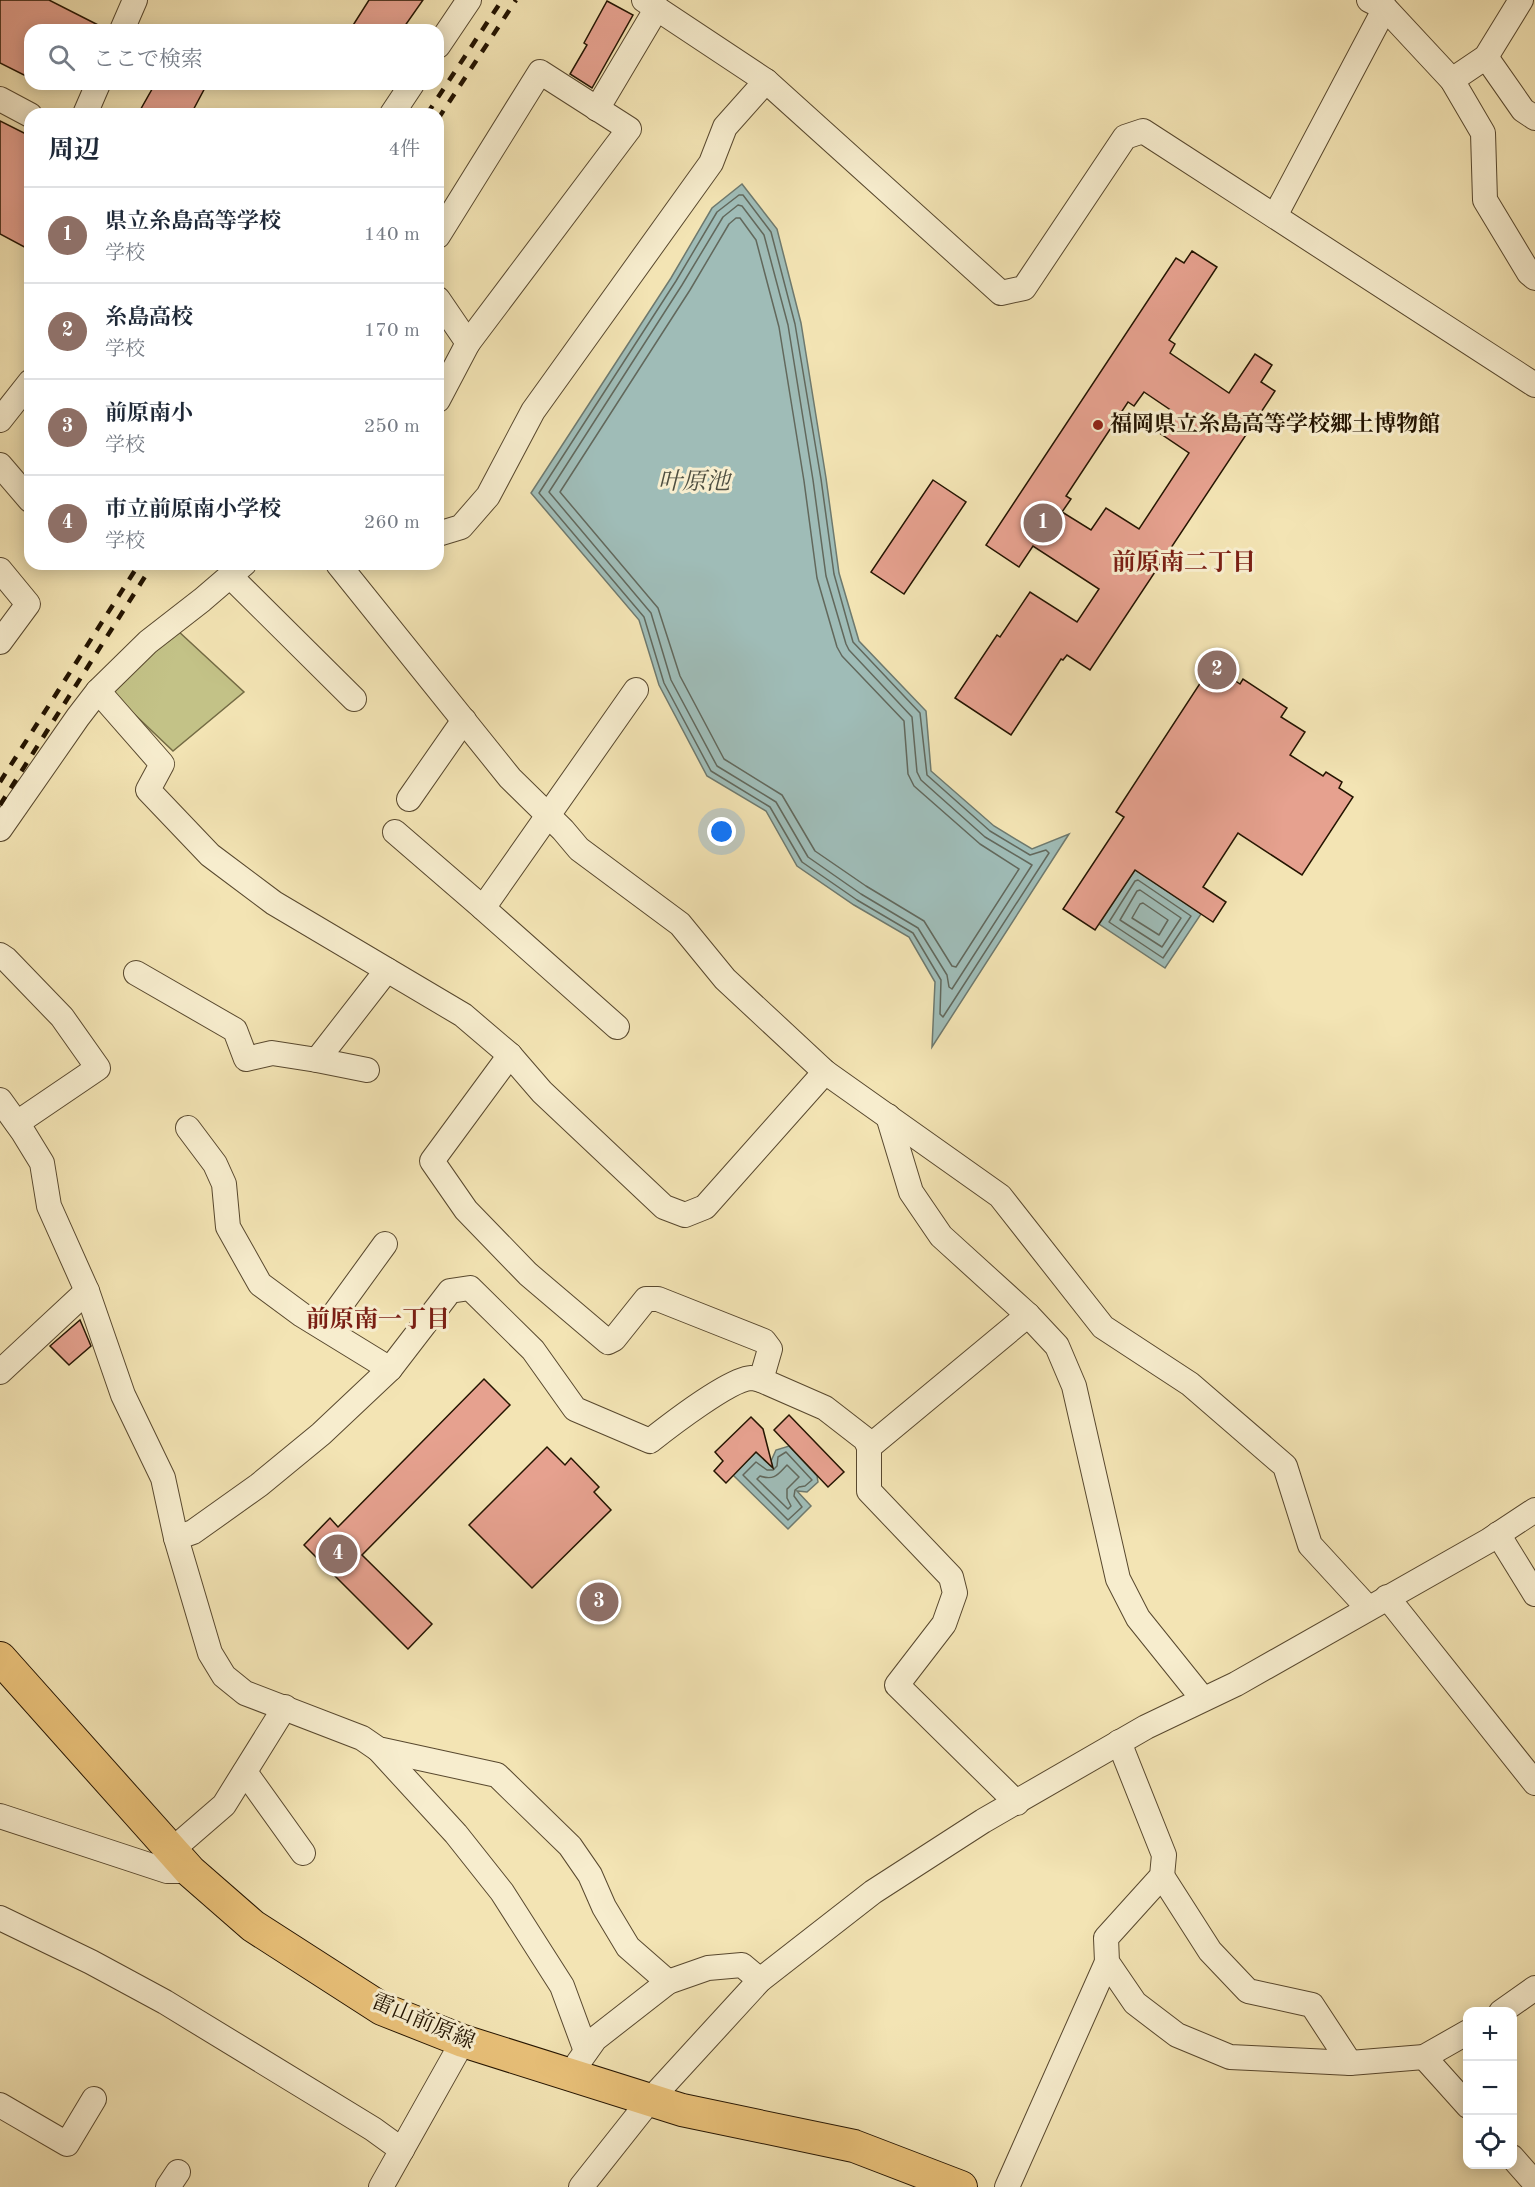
<!DOCTYPE html>
<html lang="ja">
<meta charset="utf-8">
<style>
:root{--surface:#fff;--page:#f6f6f7;--text:#1f2937;--muted:#747a83;--line:#e0e1e3;--accent:#8f2418}
body{margin:0;font-family:"Old Standard TT","Noto Serif JP",serif;background:var(--page);color:var(--text)}
.controls{position:absolute;right:18px;bottom:18px;display:grid;overflow:hidden;border-radius:12px;box-shadow:0 3px 15px #0003}
.controls button{width:54px;height:54px;display:grid;place-items:center;padding:0;border:0;border-bottom:2px solid var(--line);background:var(--surface);color:var(--text);font:30px sans-serif}
.you{position:absolute;left:722px;top:832px;width:21px;height:21px;margin:-15px;border:4px solid #fff;border-radius:50%;background:#1a73e8;box-shadow:0 0 0 9px #1a73e833}
.badge{display:grid;place-items:center;width:39px;height:39px;border-radius:50%;background:var(--accent);color:#fff;font-size:20px;font-weight:700}
.pin{position:absolute;translate:-50% -50%;border:3px solid #fff;box-shadow:0 2px 6px #0006}
.list{margin:0;padding:0;list-style:none}
h2{display:flex;justify-content:space-between;align-items:center;height:78px;margin:0;padding:0 24px;font-size:26px}
h2 small{font-size:20px;font-weight:400;color:var(--muted)}
.list li{display:grid;grid-template-columns:39px 1fr auto;gap:18px;align-items:center;box-sizing:border-box;height:96px;padding:0 24px;border-top:2px solid var(--line)}
.list b{display:block;font-size:22px;white-space:nowrap}
.list p{margin:0;font-size:20px;white-space:nowrap;color:var(--muted)}
.list em{font-size:20px;font-style:normal;color:var(--muted)}
.icon{flex:none;width:33px;height:33px;fill:none;stroke:currentColor;stroke-width:2;stroke-linecap:round;stroke-linejoin:round}
.map{position:relative;flex:none;width:1535px;height:2187px;overflow:hidden}
.search{position:absolute;background:var(--surface);box-shadow:0 3px 15px #0003;left:24px;top:24px;width:420px;height:66px;display:flex;align-items:center;gap:15px;box-sizing:border-box;padding:0 21px;border-radius:18px;color:var(--muted);font-size:22px}
.panel{position:absolute;background:var(--surface);box-shadow:0 3px 15px #0003;left:24px;top:108px;width:420px;height:462px;border-radius:18px}
.map>svg:first-child{display:block}
.green{fill:#c3c287;stroke:#746b44;stroke-width:1.5}
.water{fill:#9fbcb7;stroke:#6e796e;stroke-width:1.5}
.lines{fill:none;stroke-linecap:round;stroke-linejoin:round}
.shore{stroke:#62685c;stroke-width:1.5}
.building{fill:#e6a18f;stroke:#241401;stroke-width:1.5;fill-rule:evenodd}
.minor-casing{stroke:#58482e;stroke-width:26}
.major-casing{stroke:#241401;stroke-width:34}
.minor{stroke:#f7edce;stroke-width:24}
.major{stroke:#eac27a;stroke-width:32}
.rail{stroke:#241401;stroke-width:4.5;stroke-dasharray:10 10;stroke-linecap:butt}
.poi-dot{fill:#8f2418;stroke:#f7edce;stroke-width:2}
.labels{text-anchor:middle;dominant-baseline:central;stroke-width:6;stroke-linejoin:round;paint-order:stroke}
.poi-label{font-size:22px;font-weight:bold;fill:#241401;stroke:#f7edce;text-anchor:start}
.street-label{font-size:22px;fill:#241401;stroke:#f7edce}
.water-label{font-size:24px;font-style:italic;fill:#4f4f41;stroke:#f7edce}
.neighbourhood-label{font-size:24px;font-weight:bold;fill:#7a1f14;stroke:#f7edce}
</style>
<div class="map">
<svg width="1535" height="2187" viewBox="0 0 1535 2187">
<rect width="100%" height="100%" fill="#f3e4b4"/>
<filter id="stains"><feTurbulence type="fractalNoise" baseFrequency=".00333" numOctaves="4"/><feColorMatrix values="0 0 0 0 .2 0 0 0 0 .09 0 0 0 0 .02 0 0 0 .5 -.17"/></filter>
<radialGradient id="worn" r=".72"><stop offset=".6" stop-color="#630" stop-opacity="0"/><stop offset="1" stop-color="#630" stop-opacity=".3"/></radialGradient>
<path class="green" d="M177 630 244 692 173 751 111 692Z"/>
<g class="water">
<path d="M742 184 777 229 801 323 826 478 839 573 859 641 926 711 931 771 994 826 1032 849 1069 834 932 1047 935 982 909 937 854 905 797 866 766 811 707 776 659 685 639 620 531 493 671 278 712 208Z"/>
<path d="M1135 870 1201 914 1165 968 1099 924Z"/>
<path d="M789 1446 817 1476 818 1482 807 1492 797 1491 811 1506 788 1529 733 1475 756 1452 772 1467 771 1461 776 1450Z"/>
</g>
<g class="lines">
<g class="shore">
<path d="M739 195H743L771 232 795 324 821 479 834 574 853 642 920 713 927 775 990 831 1030 855 1046 850 1049 853 943 1017 940 1014 941 980 913 933 857 900 802 862 770 807 711 771 664 683 644 617 539 493 676 281 717 212Z"/>
<path d="M738 205 742 206 764 235 788 325 813 480 826 576 846 644 849 650 912 717 917 772 921 780 985 837 1032 865 952 989 949 987 947 975 918 928 861 894 808 857 776 802 717 766 671 680 651 613 549 492 682 285 723 217Z"/>
<path d="M736 218H740L756 240 779 327 804 481 817 578 837 647 842 656 904 721 908 774 914 786 980 844 1019 869 956 967 952 966 924 921 866 886 815 851 782 795 724 759 680 676 658 608 560 492 690 290 729 224Z"/>
<path d="M1138 880 1191 916 1163 958 1109 922 1135 881Z"/>
<path d="M1140 890 1181 918 1162 947 1120 920 1137 891Z"/>
<path d="M1143 903 1168 920 1159 935 1132 918 1140 904Z"/>
<path d="M786 1452 812 1480 805 1486 799 1487 795 1490 794 1496 802 1507 788 1520 743 1475 756 1462 767 1470H773L777 1466 778 1457Z"/>
<path d="M787 1465 799 1477 787 1489V1498L791 1506 788 1509 757 1479 760 1476C775 1481 778 1474 787 1465Z"/>
</g>
</g>
<g class="building">
<path d="M0 0H49L108 30H30V78L0 63Z"/>
<path d="M369 0H423L402 30H350Z"/>
<path d="M607 1 633 15 592 88 570 74 587 45 584 43Z"/>
<path d="M155 84H207L191 114H138Z"/>
<path d="M0 121 30 136V250L0 234Z"/>
<path d="M1192 251 1217 267 1169 340 1175 344 1170 353 1229 393 1255 354 1272 365 1261 382 1275 391 1090 670 1067 655 1063 660 1061 659 1011 735 955 698 997 635 1000 637 1030 592 1077 622 1099 589 1033 546 1019 567 986 545 1176 258 1184 263ZM1144 392 1172 411 1158 432 1189 453 1139 529 1106 508 1091 530 1062 512 1071 499 1066 496 1128 402 1134 406Z"/>
<path d="M933 480 966 502 904 594 871 572Z"/>
<path d="M1212 665 1240 684 1243 679 1287 708 1281 717 1305 732 1290 755 1323 776 1326 772 1342 782 1339 788 1353 797 1302 875 1238 833 1203 887 1226 902 1213 922 1135 870 1095 930 1063 909 1124 817 1116 812Z"/>
<path d="M80 1320 91 1346 69 1365 50 1346Z"/>
<path d="M484 1379 510 1405 362 1555 432 1624 408 1649 304 1545 330 1518 338 1527Z"/>
<path d="M789 1415 844 1472 828 1487 774 1430Z"/>
<path d="M751 1417 763 1429 773 1468 756 1452 726 1483 714 1471 723 1461 715 1452Z"/>
<path d="M547 1447 565 1465 571 1458 599 1487 594 1492 611 1510 532 1588 469 1525Z"/>
</g>
<g class="lines">
<g class="minor-casing">
<g id="minor">
<path d="M644 0 766 81 1001 293 1024 288 1125 137 1143 131 1535 385"/>
<path d="M1369 0 1385 8 1452 80 1483 133 1485 200 1529 273 1535 278"/>
<path d="M122 30 135 0"/>
<path d="M438 46 469 0"/>
<path d="M1486 57 1523 110 1535 118"/>
<path d="M1452 80 1486 57 1521 0"/>
<path d="M0 99 30 115"/>
<path d="M597 109 657 8"/>
<path d="M85 114 98 84"/>
<path d="M392 114 412 84"/>
<path d="M1275 216 1385 8"/>
<path d="M438 236 540 72 629 129 468 343 438 400"/>
<path d="M438 299 468 343"/>
<path d="M0 420 30 382"/>
<path d="M0 465 30 500"/>
<path d="M438 534 461 527 488 496 533 411 711 163 725 127 766 81"/>
<path d="M338 564 510 778 563 830 579 849 680 924 725 979 825 1072 1000 1196 1103 1327 1190 1384 1285 1466 1310 1545 1368 1608"/>
<path d="M0 570 28 604 0 642"/>
<path d="M230 576 354 699"/>
<path d="M98 691 162 764 148 790 210 855 274 903 463 1015 510 1055 542 1092 664 1207 685 1215 705 1207 825 1072"/>
<path d="M409 799 464 720"/>
<path d="M0 829 78 717 98 691 148 642 202 600 244 564"/>
<path d="M395 832 483 908"/>
<path d="M0 955 6 959 62 1017 98 1068 17 1123"/>
<path d="M136 973 235 1030 246 1059 272 1053 317 1060"/>
<path d="M617 1027 483 908 636 690"/>
<path d="M510 1055 432 1161 466 1210 528 1274 608 1342 614 1339 646 1299H658L764 1341 770 1349 761 1380"/>
<path d="M367 1070 317 1060 387 970"/>
<path d="M0 1100 23 1132 42 1163 49 1206 87 1291 123 1395 163 1478 176 1538 210 1653 224 1676 245 1693 362 1738 378 1749 497 1775 570 1846 590 1875 604 1907 628 1947 668 1982"/>
<path d="M888 1116 911 1192 941 1236 1028 1315 1057 1346 1074 1386 1118 1579 1138 1618 1203 1699"/>
<path d="M188 1128 215 1164 224 1184 228 1227 260 1284 302 1315 390 1369"/>
<path d="M324 1328 385 1244"/>
<path d="M0 1372 87 1291"/>
<path d="M869 1447 1028 1315"/>
<path d="M1498 1534 1535 1594"/>
<path d="M176 1538 193 1532 259 1485 321 1434 390 1369 450 1291 470 1288 533 1350 575 1409 650 1441C669 1426 730 1379 751 1378 754 1378 757 1379 761 1380L825 1408 865 1439 869 1447V1491L951 1577 955 1593 944 1624 897 1685 1017 1803"/>
<path d="M1387 1597 1535 1783"/>
<path d="M1119 1742 1164 1855 1162 1876 1106 1938 1107 1962 1135 2003 1177 2035 1230 2057 1350 2063 1424 2057 1468 2032"/>
<path d="M378 1749 456 1834 502 1892 562 1986 586 2051"/>
<path d="M245 1772 303 1853"/>
<path d="M0 1816 167 1871H190"/>
<path d="M172 1850 224 1805 285 1707"/>
<path d="M1162 1876 1210 1951 1248 1991 1312 2005 1350 2063"/>
<path d="M0 1918 91 1962 165 2002 373 2129 402 2150"/>
<path d="M1501 2012 1535 1988"/>
<path d="M1424 2057 1468 2106"/>
<path d="M578 2063 595 2039 668 1982 708 1968 742 1965 760 1980"/>
<path d="M0 2105 67 2144 94 2099"/>
<path d="M1512 2157 1535 2183"/>
<path d="M168 2187 178 2172"/>
<path d="M381 2187 463 2041"/>
<path d="M581 2187 650 2100 760 1980 873 1892 983 1821 1146 1727 1236 1684 1488 1541 1535 1510"/>
<path d="M1007 2187 1107 1962"/>
</g>
</g>
<g class="major-casing">
<path id="major" d="M0 1658 190 1871 253 1926 382 2009 463 2041 682 2110 854 2146 961 2187"/>
</g>
<use href="#minor" class="minor"/>
<use href="#major" class="major"/>
<g class="rail">
<path d="M427 114 502 0"/>
<path d="M438 119 516 0"/>
<path d="M0 782 139 564"/>
<path d="M0 805 153 564"/>
</g>
</g>
<circle class="poi-dot" cx="1098" cy="425" r="6"/>
<g class="labels">
<g class="poi-label">
<text x="1110" y="425">福岡県立糸島高等学校郷土博物館</text>
</g>
<g class="street-label">
<text transform="translate(423 2022) rotate(23)">雷山前原線</text>
</g>
<g class="water-label">
<text x="694" y="483">叶原池</text>
</g>
<g class="neighbourhood-label">
<text x="1184" y="564">前原南二丁目</text>
<text x="378" y="1321">前原南一丁目</text>
</g>
</g>
<rect width="100%" height="100%" filter="url(#stains)"/>
<rect width="100%" height="100%" fill="url(#worn)"/>
</svg>
<div class="controls">
<button>+</button>
<button>−</button>
<button><svg class="icon" aria-label="locate" viewBox="0 0 24 24"><circle cx="12" cy="12" r="6"/><path d="M12 2v4M12 18v4M2 12h4M18 12h4"/></svg></button>
</div>
<div class="you"></div>
<div class="pin badge" style="left:1043px;top:523px;background:#8d6e63">1</div>
<div class="pin badge" style="left:1217px;top:670px;background:#8d6e63">2</div>
<div class="pin badge" style="left:599px;top:1602px;background:#8d6e63">3</div>
<div class="pin badge" style="left:338px;top:1554px;background:#8d6e63">4</div>
<div class="search"><svg class="icon" aria-label="search" viewBox="0 0 24 24"><circle cx="10" cy="10" r="6"/><path d="M15 15l6 6"/></svg>ここで検索</div>
<section class="panel">
<h2>周辺<small>4件</small></h2>
<ul class="list">
<li><span class="badge" style="background:#8d6e63">1</span><div><b>県立糸島高等学校</b><p>学校</p></div><em>140 m</em></li>
<li><span class="badge" style="background:#8d6e63">2</span><div><b>糸島高校</b><p>学校</p></div><em>170 m</em></li>
<li><span class="badge" style="background:#8d6e63">3</span><div><b>前原南小</b><p>学校</p></div><em>250 m</em></li>
<li><span class="badge" style="background:#8d6e63">4</span><div><b>市立前原南小学校</b><p>学校</p></div><em>260 m</em></li>
</ul>
</section>
</div>
